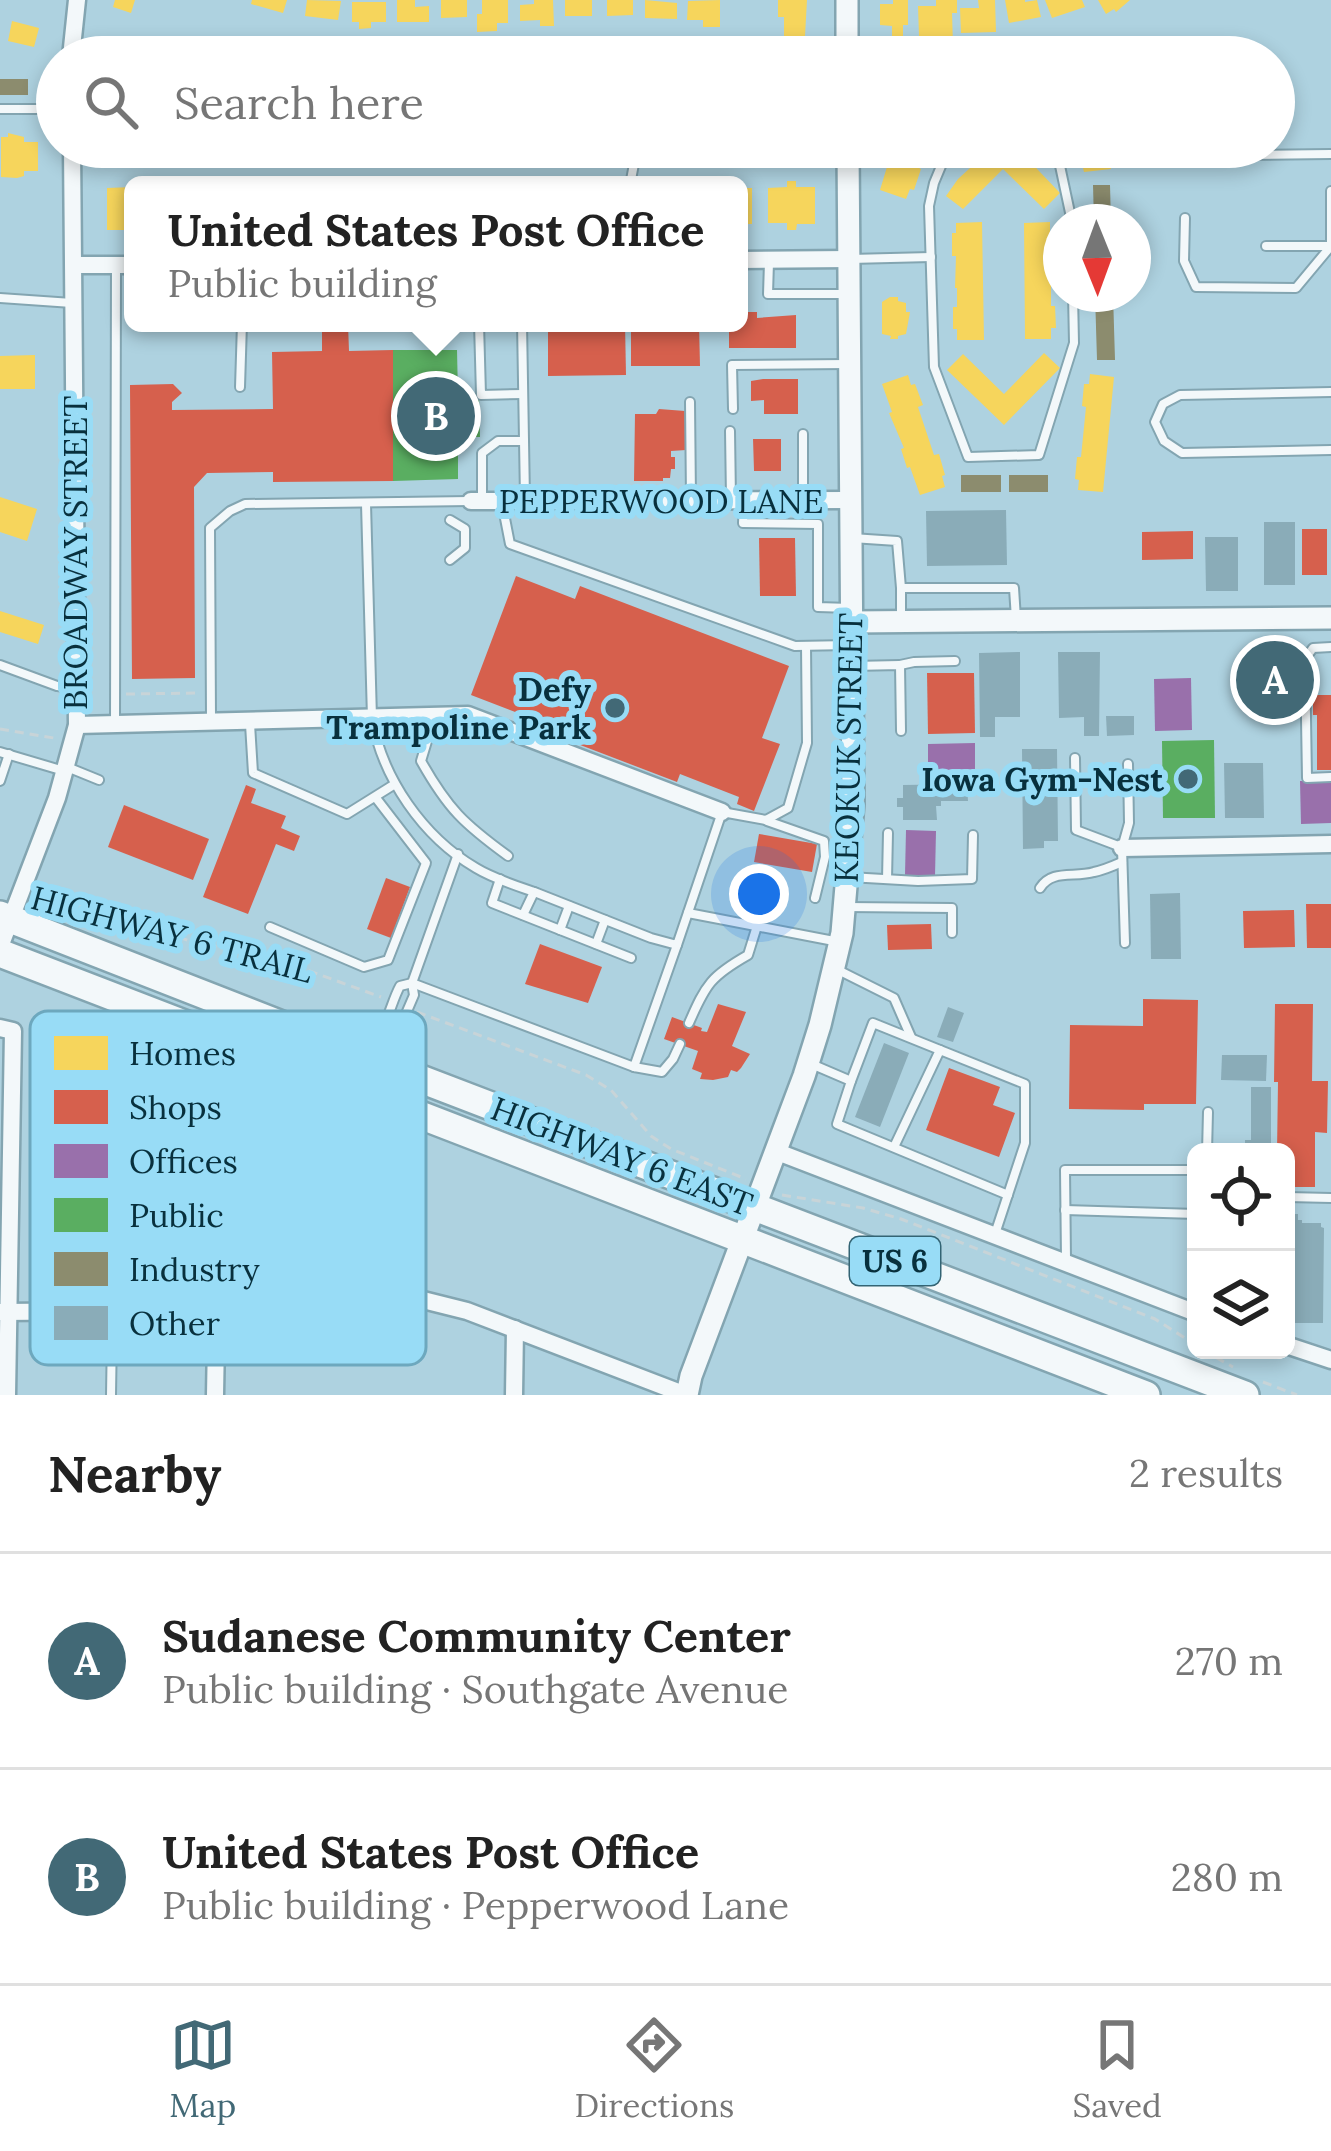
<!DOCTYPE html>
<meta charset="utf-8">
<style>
:root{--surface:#fff;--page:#f6f6f6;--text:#222;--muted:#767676;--line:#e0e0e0;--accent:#426976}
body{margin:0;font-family:Lora,serif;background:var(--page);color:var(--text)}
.controls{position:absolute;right:36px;bottom:36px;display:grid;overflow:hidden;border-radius:18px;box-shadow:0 6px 18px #0003}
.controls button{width:108px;height:108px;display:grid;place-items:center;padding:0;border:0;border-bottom:3px solid var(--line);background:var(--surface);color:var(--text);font:60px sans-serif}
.compass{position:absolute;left:1043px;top:204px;width:108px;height:108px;border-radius:50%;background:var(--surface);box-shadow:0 6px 18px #0003;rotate:179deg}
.you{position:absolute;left:759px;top:894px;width:42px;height:42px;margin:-30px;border:9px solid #fff;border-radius:50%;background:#1a73e8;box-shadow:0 0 0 18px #1a73e833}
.badge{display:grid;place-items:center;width:78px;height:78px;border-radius:50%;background:var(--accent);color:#fff;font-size:39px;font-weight:700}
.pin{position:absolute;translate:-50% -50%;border:6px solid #fff;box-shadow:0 3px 12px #0006}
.popup{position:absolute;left:124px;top:176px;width:624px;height:156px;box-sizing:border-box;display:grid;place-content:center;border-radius:18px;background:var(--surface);filter:drop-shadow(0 3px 9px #0005);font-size:39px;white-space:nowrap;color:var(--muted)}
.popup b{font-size:45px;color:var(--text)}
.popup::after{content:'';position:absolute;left:50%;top:100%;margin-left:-24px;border:24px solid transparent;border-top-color:var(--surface)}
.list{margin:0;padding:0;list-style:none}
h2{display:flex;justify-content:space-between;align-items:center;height:156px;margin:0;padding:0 48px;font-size:51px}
h2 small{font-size:39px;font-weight:400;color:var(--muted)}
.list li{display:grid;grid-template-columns:78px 1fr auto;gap:36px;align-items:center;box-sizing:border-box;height:216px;padding:0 48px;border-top:3px solid var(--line)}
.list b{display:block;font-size:45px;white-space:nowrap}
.list p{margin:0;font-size:39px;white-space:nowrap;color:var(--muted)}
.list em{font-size:39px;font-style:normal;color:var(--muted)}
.icon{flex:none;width:66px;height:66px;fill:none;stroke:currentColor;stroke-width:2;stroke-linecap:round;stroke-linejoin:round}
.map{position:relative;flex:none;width:1331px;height:1395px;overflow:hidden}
.search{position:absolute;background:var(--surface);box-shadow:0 6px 18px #0003;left:36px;right:36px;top:36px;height:132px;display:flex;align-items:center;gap:30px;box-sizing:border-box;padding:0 42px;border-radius:66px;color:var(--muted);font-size:45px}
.sheet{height:588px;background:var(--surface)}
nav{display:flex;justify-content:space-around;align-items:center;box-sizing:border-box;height:168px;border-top:3px solid var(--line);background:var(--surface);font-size:33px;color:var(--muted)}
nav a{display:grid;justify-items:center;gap:6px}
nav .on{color:var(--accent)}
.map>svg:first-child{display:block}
.homes{fill:#f6d55c}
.shops{fill:#d6604d}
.offices{fill:#9970ab}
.public{fill:#5aae61}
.industry{fill:#8c8c6e}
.building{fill:#8aacb8}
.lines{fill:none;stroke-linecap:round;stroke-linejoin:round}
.service-casing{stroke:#83a5b1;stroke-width:12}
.minor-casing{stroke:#83a5b1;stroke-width:21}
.tertiary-casing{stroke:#83a5b1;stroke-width:26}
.primary-casing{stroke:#83a5b1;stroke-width:32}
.path{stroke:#c8d4d8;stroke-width:3;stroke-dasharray:9 6;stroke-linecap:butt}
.service{stroke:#f3f8fa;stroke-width:8}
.minor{stroke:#f3f8fa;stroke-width:16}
.tertiary{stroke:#f3f8fa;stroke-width:21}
.primary{stroke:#f3f8fa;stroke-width:27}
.poi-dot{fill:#426976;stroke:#98dcf6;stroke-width:4.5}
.labels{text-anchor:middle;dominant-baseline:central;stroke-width:12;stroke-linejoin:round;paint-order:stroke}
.shield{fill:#98dcf6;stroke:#336474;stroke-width:3}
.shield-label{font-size:30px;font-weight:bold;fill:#08303d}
.street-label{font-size:33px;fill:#08303d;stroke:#98dcf6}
.poi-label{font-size:33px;font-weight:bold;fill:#08303d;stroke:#98dcf6;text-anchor:end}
.key{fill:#98dcf6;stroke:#6da8be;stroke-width:3}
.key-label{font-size:33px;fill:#08303d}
</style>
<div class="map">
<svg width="1331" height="1395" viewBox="0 0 1331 1395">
<rect width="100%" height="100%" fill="#aed2e0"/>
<g class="homes">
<path d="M115 0H135L131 13 113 7Z"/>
<path d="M252 0H287L283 13 251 4Z"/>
<path d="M307 0 341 1 338 20 305 16Z"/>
<path d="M397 0H415V7L429 6V22H397Z"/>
<path d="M441 0H467V17L441 18Z"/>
<path d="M482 0H508V23H497V31L477 32V14H482Z"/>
<path d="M534 0H553L554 26H540V20L520 21V5L534 4Z"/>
<rect x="565" y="0" width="27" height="16"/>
<path d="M607 0H633V15L607 16Z"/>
<path d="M645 0 677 3V19L645 18Z"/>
<path d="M720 0V27H703V20H687L688 1Z"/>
<path d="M778 0H807L805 36H784V17H778Z"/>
<path d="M893 0H908V25H903V37H892V26L880 25V4H893Z"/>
<path d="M936 0H957V13H952L953 45 943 46V36H919L918 6H936Z"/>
<path d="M978 0H995L996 32 961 33 960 8H979Z"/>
<path d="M1005 0H1025V2L1037 0 1041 17 1009 23Z"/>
<path d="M1045 0H1082L1085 7 1052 18Z"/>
<path d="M1098 0H1130L1116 12 1114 9 1106 14Z"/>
<path d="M352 2H386V22H371V28L359 29V22H352Z"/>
<path d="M12 21 39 28 34 47 8 41Z"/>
<path d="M106 38H126L125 57H105Z"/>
<path d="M8 133 24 137V142H38V171H24V176L17 178 1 177V137H8Z"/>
<path d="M893 147H924L917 167 921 169 914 190 910 189 906 199 880 190Z"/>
<path d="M993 147 1018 149 1060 193 1044 209 1003 169 963 209 946 196 958 179Z"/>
<path d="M1078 147H1108L1111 169 1084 172Z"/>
<rect x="525" y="177" width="18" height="8"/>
<path d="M787 181H796V187H815V224H797L796 230H787V223H768V188L787 187Z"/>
<path d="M133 187V230H107V188Z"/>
<rect x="739" y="188" width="13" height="36"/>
<path d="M982 222 984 340H957V329H953V307H957V288H955L956 256H952V233H956V223Z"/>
<path d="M1050 222V233H1055V255H1051V306H1055L1056 328H1051V339H1025L1024 223Z"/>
<path d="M890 297H898V301L906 303V312H910L906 334 898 336V339H890L891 336 882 334V302Z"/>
<path d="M1044 353 1060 368 1004 425 947 370 963 354 1004 394Z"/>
<path d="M35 355V389H0V356Z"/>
<path d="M1090 374 1114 377 1103 492 1078 490 1079 480 1075 479 1077 457H1081L1086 407 1082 406 1084 384H1089Z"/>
<path d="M908 375 911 385 915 384 923 405 918 407 934 455 939 454 945 475 942 476 945 487 920 495 910 467 907 468 901 449 904 448 889 413 892 412 882 384Z"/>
<path d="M0 497 37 509 27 541 0 532Z"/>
<path d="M0 611 44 625 38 644 0 632Z"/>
</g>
<g class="shops">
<path d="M744 312H757V318L796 315V348H729V323H739V319H744Z"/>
<path d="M548 323H625L626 375 548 376Z"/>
<path d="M656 323 699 324 700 366H631V325Z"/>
<path d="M348 324 349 351 393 350V481L273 482V472L207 473 194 487 195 678 132 679 130 385 173 384 182 393 172 402V410L273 409 272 352 322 351V325Z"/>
<path d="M763 379H798V414H764V400L751 401V381Z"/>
<path d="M659 409 685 411 686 450 671 451V457H675V469H671L670 478H663V481H634L635 414H656Z"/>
<path d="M753 439H781V471H754Z"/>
<rect x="1302" y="529" width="25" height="46"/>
<path d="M1193 531V559L1142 560V532Z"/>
<path d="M759 538H795L796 596H760Z"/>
<path d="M516 576 575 599 580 586 789 666 762 738 780 744 754 811 737 804 739 797 680 774 677 782 528 725 531 718 471 695Z"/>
<path d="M927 673H974L975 733 928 734Z"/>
<path d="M1313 695H1331V770H1317V715H1313Z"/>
<path d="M246 785 256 789 251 803 286 816 281 828 300 836 294 851 276 844 248 914 203 897Z"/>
<path d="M124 805 209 839 193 880 108 847Z"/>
<path d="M759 834 817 844 812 872 754 862Z"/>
<path d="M386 878 410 887 391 938 367 929Z"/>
<path d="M1306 904H1331V948H1307Z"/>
<path d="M1294 910 1295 947 1244 948 1243 911Z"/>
<path d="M931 924 932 949 888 950 887 925Z"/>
<path d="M540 944 602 967 588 1003 525 984Z"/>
<path d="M1143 999 1198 1000 1196 1104H1144V1110L1069 1109 1070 1025 1143 1026Z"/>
<path d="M718 1004 746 1012 732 1046 750 1054 741 1068 737 1072 731 1070 728 1077 713 1080 700 1079 702 1073 692 1069 698 1051 664 1039 672 1017 702 1028 701 1031 707 1032Z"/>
<path d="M1275 1004H1313L1312 1081H1328L1327 1133 1315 1132V1187H1286V1152H1277L1278 1082H1274Z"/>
<path d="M949 1068 1000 1087 993 1105 1015 1113 999 1157 926 1130Z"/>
</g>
<g class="offices">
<path d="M1191 678 1192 730 1155 731 1154 679Z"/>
<path d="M975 743V775L928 776V744Z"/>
<path d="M1300 781H1331V823L1301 824Z"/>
<path d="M906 830 936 831 935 876 905 875Z"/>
</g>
<g class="public">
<path d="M393 350H457L458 395 479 396 480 437H458V479L393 481Z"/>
<path d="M1253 668H1297L1298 691 1254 692Z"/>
<path d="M1214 740 1215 818H1163L1162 741Z"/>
</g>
<g class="industry">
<rect x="0" y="79" width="28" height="16"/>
<path d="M1093 185H1110L1111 222H1094Z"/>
<path d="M1095 294H1113L1115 360H1097Z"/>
<rect x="961" y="475" width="40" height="17"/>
<rect x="1009" y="475" width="39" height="17"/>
</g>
<g class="building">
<path d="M1006 510 1007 565 927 566 926 511Z"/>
<rect x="1264" y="522" width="31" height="63"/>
<path d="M1205 537H1238V591H1206Z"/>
<path d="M1020 652V717H995V737H980L979 653Z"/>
<path d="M1058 652H1100L1099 736H1084V717L1059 718Z"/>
<path d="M1106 716H1134V735L1107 736Z"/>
<path d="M1022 749H1057L1058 841H1044V848L1023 849Z"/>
<path d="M1224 763H1263L1264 818H1225Z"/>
<path d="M967 784 968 801H941V806H936L937 820H903V807H897V798H903V785Z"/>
<path d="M1180 893 1181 959H1151L1150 894Z"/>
<path d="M948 1007 964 1013 953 1042 937 1037Z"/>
<path d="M884 1043 909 1053 880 1127 855 1117Z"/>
<path d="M1222 1055H1267L1266 1081 1221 1080Z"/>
<path d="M1251 1087H1271V1152H1245V1140H1251Z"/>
<path d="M1286 1214H1298V1220H1302V1223H1321V1227L1324 1228 1323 1323H1286Z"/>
</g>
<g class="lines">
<g class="service-casing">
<g id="service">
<path d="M0 109H57"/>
<path d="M949 147 934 183 929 206 934 367 968 457 1039 455 1074 343 1073 294"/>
<path d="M1056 147 1072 222"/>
<path d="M1143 156 1331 154"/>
<path d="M630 185 634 164 645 158H846"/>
<path d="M1185 218 1184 261 1196 287 1296 288 1331 246V191"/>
<path d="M1266 246H1330"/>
<path d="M850 259 931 257"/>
<path d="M769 262 768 294H847"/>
<path d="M0 298 72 303"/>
<path d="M479 323 481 395 523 394"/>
<path d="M522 323 525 499"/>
<path d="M240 387 242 323"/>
<path d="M1331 392 1180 395 1163 404 1155 422 1164 441 1182 453 1331 450"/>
<path d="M690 402 691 499"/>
<path d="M733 409 732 365 848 364"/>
<path d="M730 431 731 499"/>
<path d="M803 499V434"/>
<path d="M482 500V453L498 441H524"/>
<path d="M744 501 743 523 818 524V607L850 608"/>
<path d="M502 503 510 544 795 646 850 645"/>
<path d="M366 504 372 718C382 778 423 837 476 868 494 879 517 886 537 893 575 908 613 923 651 938L677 945 722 812 766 820 788 808 807 743 806 646"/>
<path d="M450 520 465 529V548L450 560"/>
<path d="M852 538 897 541 901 588H1014L1016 619"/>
<path d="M901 588V620"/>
<path d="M1331 647 1313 648 1305 659 1307 778 1331 777"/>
<path d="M0 665 57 686 75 688"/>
<path d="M900 665 914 662 955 661"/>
<path d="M853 666 900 665 901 731"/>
<path d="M434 718 421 761C448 809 464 824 508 856"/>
<path d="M211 719 210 528 230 511 245 504 470 501"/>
<path d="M115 724 116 266"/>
<path d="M250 724 253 773 347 814 395 784"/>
<path d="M0 752 64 771"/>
<path d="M1075 758 1076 830 1121 847"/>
<path d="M67 767 99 780"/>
<path d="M0 781 9 754"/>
<path d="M767 821 824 841 825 857 815 898"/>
<path d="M849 877 918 881 972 879 973 835"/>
<path d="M500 879 492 903 631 958"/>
<path d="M887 879 888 833"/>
<path d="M1040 888C1052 869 1074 878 1094 872 1104 870 1113 866 1122 862"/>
<path d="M846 907 952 908V933"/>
<path d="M688 913 834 941"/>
<path d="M523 915 534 892"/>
<path d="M270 927 364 967 388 960 426 863 376 798"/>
<path d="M560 930 569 906"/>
<path d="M1125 943 1122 848 1129 823 1128 764"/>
<path d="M596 944 605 920"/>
<path d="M838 970 894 998 911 1037"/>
<path d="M412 983 634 1067 677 945"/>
<path d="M689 1023C706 984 711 976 748 955L757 926"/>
<path d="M360 1045C387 1038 388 1008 400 986L412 983"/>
<path d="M940 1050 1025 1084V1143L995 1234"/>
<path d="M809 1063 851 1081 837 1124 1008 1195"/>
<path d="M634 1067 662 1072 673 1059 680 1044"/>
<path d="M851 1081 873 1023 940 1050 894 1147"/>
<path d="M359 1082 375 1077 384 1065 414 995 412 983 458 854"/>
<path d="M1207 1152 1208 1112"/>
<path d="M1287 1197 1331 1198"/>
<path d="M1065 1210 1196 1214"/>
<path d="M1066 1259 1065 1170H1196"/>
<path d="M111 1395 114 1207"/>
</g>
</g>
<g class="minor-casing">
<g id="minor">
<path d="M71 57 77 0"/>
<path d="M739 260 849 259"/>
<path d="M74 265H133"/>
<path d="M471 501 851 500"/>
<path d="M77 725 468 715 722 812"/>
<path d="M1122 848 1331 844"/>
<path d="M0 947 57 798 77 725 72 147"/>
<path d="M0 1028 13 1031 7 1395"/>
<path d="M775 1151 1196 1313"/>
<path d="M0 1312 247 1310 338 1294 403 1295 467 1311 686 1395"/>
<path d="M1286 1345 1331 1360"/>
<path d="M215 1395 220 1124"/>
<path d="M514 1395 515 1329"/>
</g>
</g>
<g class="tertiary-casing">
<g id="tertiary">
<path d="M847 0V57"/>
<path d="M851 622 1331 618"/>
<path d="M687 1395 691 1376 804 1076 820 1025 842 933 853 804 848 147"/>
</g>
</g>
<g class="primary-casing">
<g id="primary">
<path d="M0 915 384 1065 1245 1395"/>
<path d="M0 953 1146 1395"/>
</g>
</g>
<g class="path">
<path d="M126 694 200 693"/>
<path d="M0 729 54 738"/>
<path d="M35 898 53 903 93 906 198 944 260 953 381 997"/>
<path d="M417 1012 586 1075 611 1090 651 1136 671 1149 746 1179"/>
<path d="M782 1195 863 1208 901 1219 1155 1319 1196 1345"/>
<path d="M1203 1350 1233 1367"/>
<path d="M1263 1382 1297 1395"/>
</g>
<use href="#service" class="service"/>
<use href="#minor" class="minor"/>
<use href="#tertiary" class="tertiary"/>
<use href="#primary" class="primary"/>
</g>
<g class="poi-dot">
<circle cx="615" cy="708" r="12"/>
<circle cx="1188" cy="779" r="12"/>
</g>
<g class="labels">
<rect class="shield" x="850" y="1237" width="90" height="48" rx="9"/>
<g class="shield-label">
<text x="895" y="1261">US 6</text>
</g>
<g class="street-label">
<text x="661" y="501">PEPPERWOOD LANE</text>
<text transform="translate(75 553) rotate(-90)">BROADWAY STREET</text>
<text transform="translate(848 748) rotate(-89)">KEOKUK STREET</text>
<text transform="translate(172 934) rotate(15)">HIGHWAY 6 TRAIL</text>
<text transform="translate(622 1156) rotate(21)">HIGHWAY 6 EAST</text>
</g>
<g class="poi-label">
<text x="591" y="689">Defy<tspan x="591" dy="38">Trampoline Park</tspan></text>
<text x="1164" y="779">Iowa Gym-Nest</text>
</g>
</g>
<rect x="30" y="1011" width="396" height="354" rx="18" class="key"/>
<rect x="54" y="1036" width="54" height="34" fill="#f6d55c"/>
<rect x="54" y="1090" width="54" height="34" fill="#d6604d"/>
<rect x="54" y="1144" width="54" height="34" fill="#9970ab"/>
<rect x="54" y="1198" width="54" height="34" fill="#5aae61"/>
<rect x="54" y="1252" width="54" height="34" fill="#8c8c6e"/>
<rect x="54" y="1306" width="54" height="34" fill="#8aacb8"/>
<g class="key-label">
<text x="129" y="1065">Homes</text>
<text x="129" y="1119">Shops</text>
<text x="129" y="1173">Offices</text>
<text x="129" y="1227">Public</text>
<text x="129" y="1281">Industry</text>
<text x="129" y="1335">Other</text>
</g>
</svg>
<div class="controls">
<button><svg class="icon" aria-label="locate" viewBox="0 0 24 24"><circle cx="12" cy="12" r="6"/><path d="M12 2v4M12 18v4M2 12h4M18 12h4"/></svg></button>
<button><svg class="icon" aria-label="layers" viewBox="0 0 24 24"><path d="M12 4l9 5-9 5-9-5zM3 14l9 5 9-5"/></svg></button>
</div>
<svg class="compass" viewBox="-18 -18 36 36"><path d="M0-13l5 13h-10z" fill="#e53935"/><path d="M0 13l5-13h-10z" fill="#767676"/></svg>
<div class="you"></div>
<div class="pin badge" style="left:1275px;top:680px">A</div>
<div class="pin badge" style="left:436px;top:416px">B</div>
<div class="popup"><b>United States Post Office</b>Public building</div>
<div class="search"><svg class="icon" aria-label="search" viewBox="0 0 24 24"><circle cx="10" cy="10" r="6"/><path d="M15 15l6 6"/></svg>Search here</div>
</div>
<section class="sheet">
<h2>Nearby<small>2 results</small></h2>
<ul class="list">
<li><span class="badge">A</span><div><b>Sudanese Community Center</b><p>Public building · Southgate Avenue</p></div><em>270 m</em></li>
<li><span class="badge">B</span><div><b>United States Post Office</b><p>Public building · Pepperwood Lane</p></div><em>280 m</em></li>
</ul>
</section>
<nav>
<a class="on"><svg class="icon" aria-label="map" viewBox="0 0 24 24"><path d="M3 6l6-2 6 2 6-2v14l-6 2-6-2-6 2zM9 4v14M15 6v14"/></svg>Map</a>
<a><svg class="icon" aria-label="directions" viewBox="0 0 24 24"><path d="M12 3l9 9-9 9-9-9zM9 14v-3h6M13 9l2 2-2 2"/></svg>Directions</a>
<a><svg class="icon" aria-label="saved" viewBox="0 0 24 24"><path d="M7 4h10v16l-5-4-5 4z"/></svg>Saved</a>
</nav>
